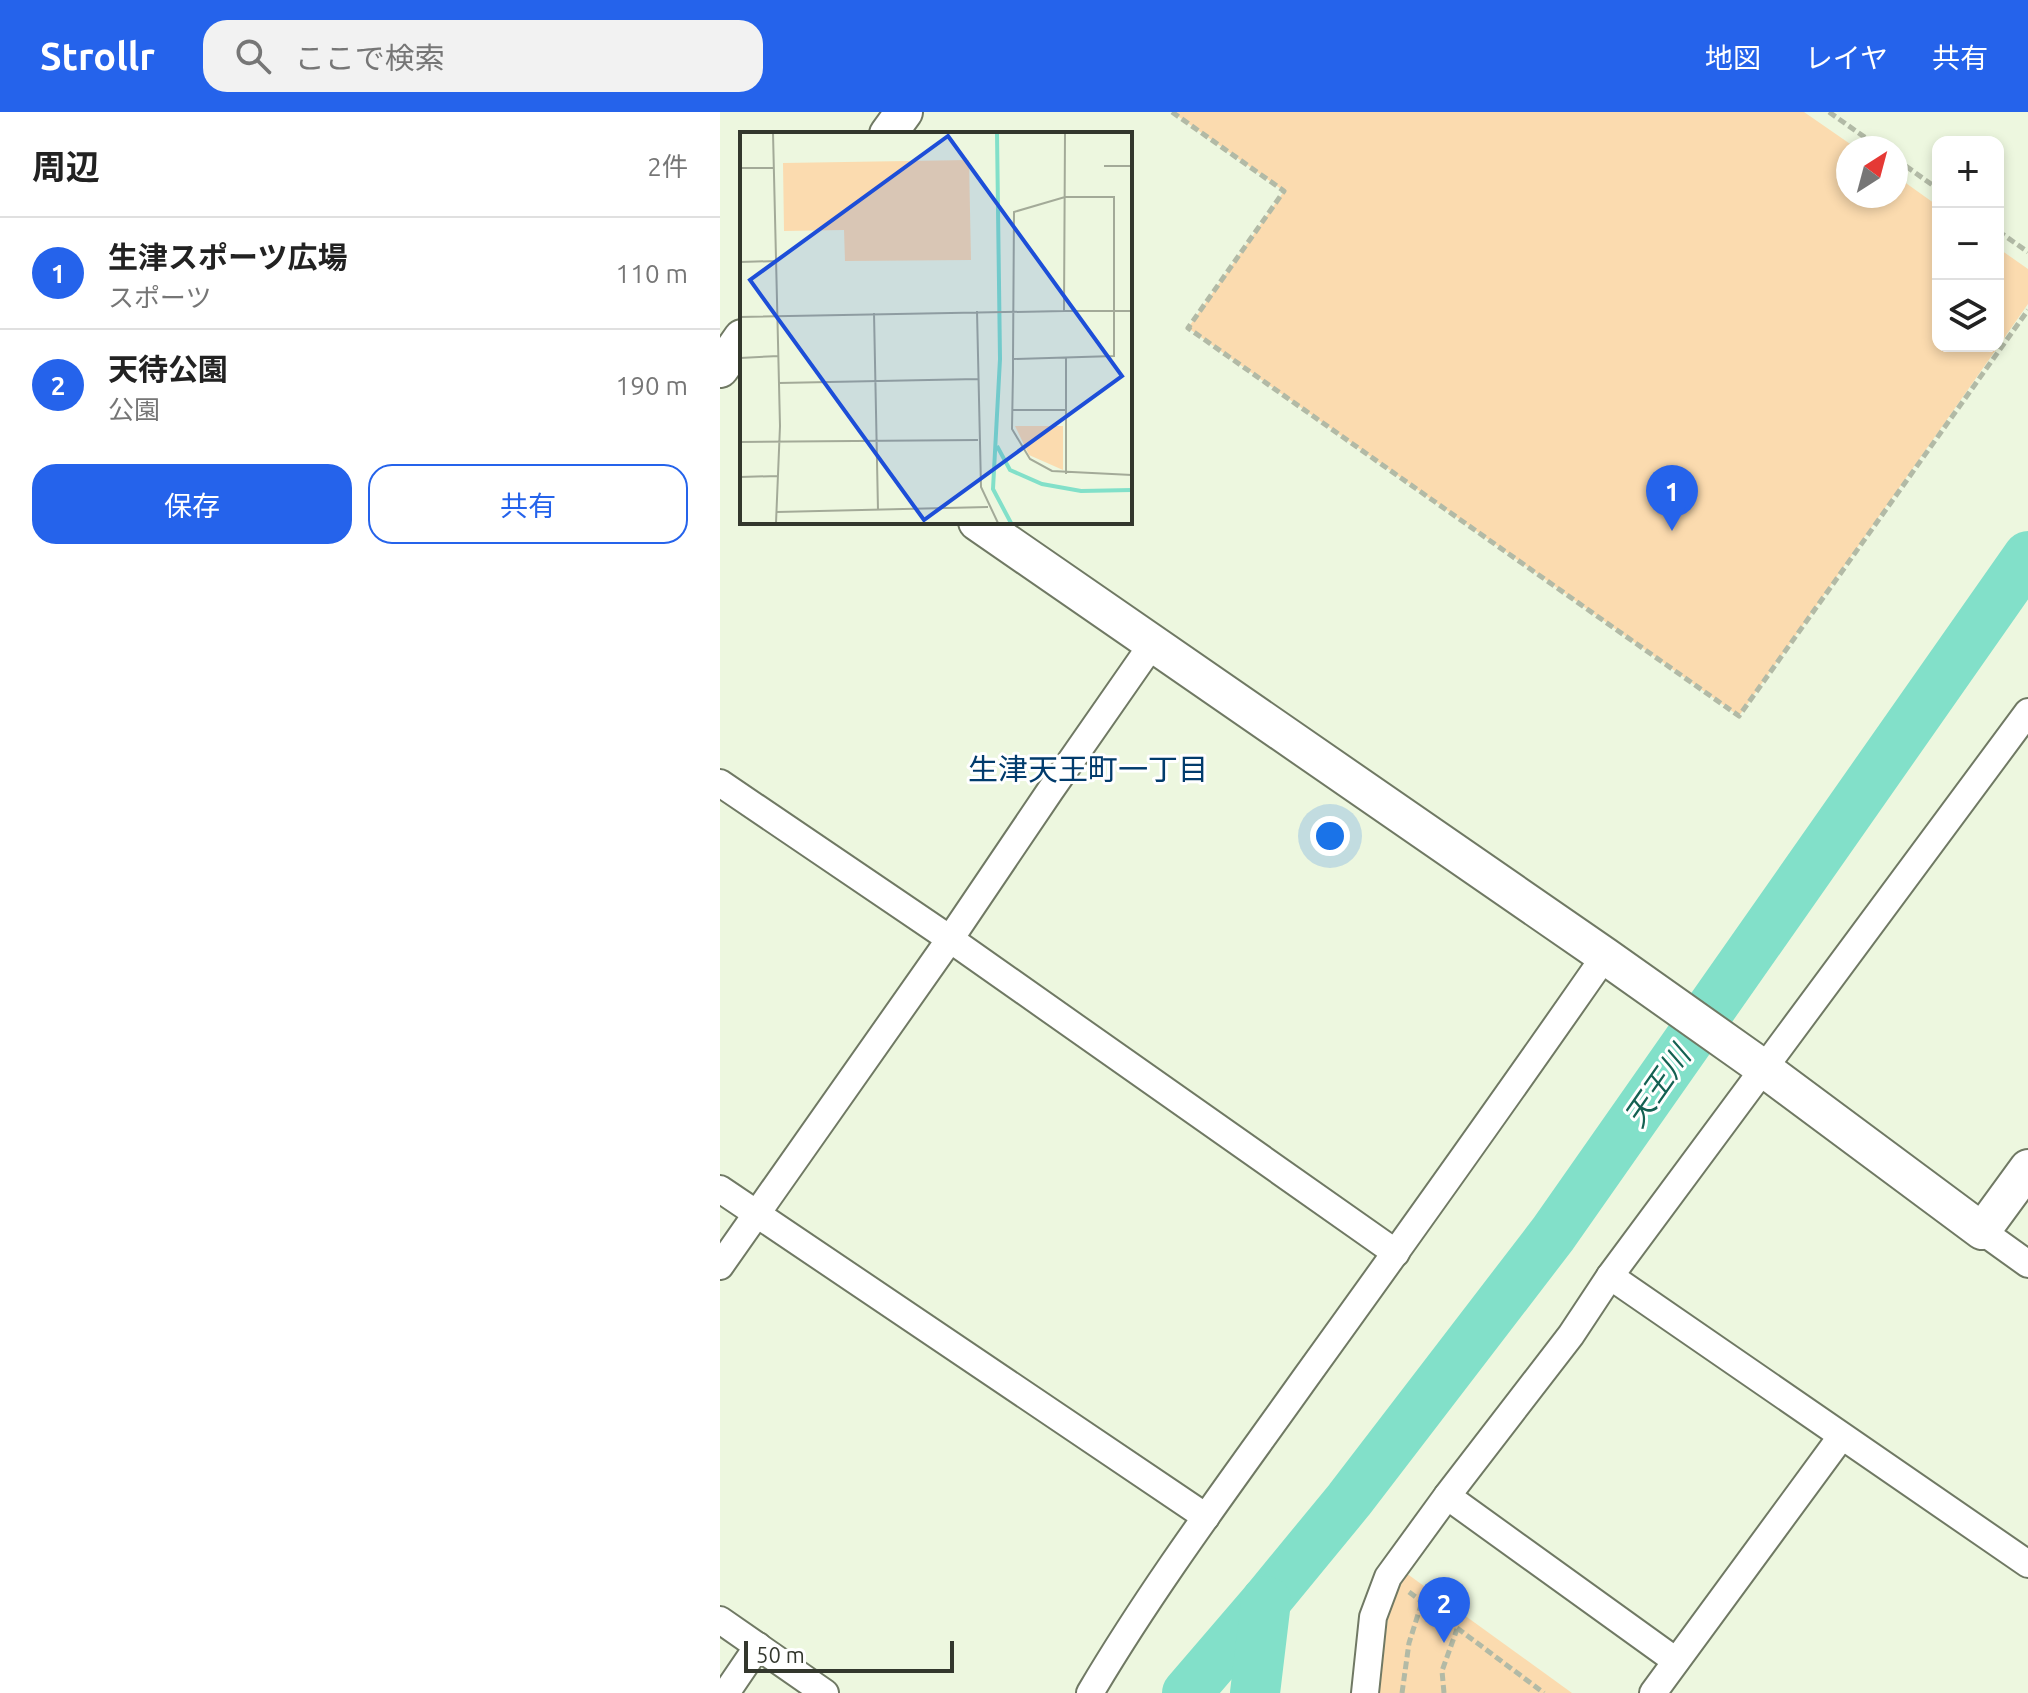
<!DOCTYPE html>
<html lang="ja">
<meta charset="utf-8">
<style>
:root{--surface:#fff;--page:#f2f2f2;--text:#222;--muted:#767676;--line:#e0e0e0;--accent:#2563eb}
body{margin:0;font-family:Ubuntu,"Noto Sans JP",sans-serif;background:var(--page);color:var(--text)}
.controls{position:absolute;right:24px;top:24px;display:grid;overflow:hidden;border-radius:16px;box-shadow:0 4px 12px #0003}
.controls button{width:72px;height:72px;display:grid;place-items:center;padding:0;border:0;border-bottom:2px solid var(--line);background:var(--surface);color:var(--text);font:40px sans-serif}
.compass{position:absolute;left:1116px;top:24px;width:72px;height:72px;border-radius:50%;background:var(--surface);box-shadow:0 4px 12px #0003;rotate:36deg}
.scale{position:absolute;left:24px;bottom:20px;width:210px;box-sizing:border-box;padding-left:8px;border:4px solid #33372d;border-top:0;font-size:22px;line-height:28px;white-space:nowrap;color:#33372d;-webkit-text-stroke:6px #fff;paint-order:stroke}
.you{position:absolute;left:610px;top:724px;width:28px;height:28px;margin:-20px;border:6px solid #fff;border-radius:50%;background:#1a73e8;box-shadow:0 0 0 12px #1a73e833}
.badge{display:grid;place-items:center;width:52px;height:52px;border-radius:50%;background:var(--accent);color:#fff;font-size:26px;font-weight:700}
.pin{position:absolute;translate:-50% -66px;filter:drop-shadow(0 2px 4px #0008)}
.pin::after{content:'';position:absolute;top:42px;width:28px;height:24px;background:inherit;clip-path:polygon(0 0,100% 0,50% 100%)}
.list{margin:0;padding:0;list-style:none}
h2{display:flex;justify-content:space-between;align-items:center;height:104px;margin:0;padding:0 32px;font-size:34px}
h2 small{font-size:26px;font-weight:400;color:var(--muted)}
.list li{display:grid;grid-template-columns:52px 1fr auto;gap:24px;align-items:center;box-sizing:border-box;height:112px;padding:0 32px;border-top:2px solid var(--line)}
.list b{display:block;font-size:30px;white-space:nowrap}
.list p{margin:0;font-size:26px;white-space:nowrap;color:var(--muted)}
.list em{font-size:26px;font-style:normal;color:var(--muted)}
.actions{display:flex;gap:16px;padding:24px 32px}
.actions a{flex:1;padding:18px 0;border:2px solid var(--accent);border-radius:24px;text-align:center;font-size:28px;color:var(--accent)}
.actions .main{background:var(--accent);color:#fff}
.icon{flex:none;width:44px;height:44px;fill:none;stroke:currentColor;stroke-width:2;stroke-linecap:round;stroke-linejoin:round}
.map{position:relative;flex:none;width:1308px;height:1581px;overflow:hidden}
header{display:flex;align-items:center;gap:48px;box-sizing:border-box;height:112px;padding:0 40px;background:var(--accent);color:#fff}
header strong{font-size:38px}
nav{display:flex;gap:44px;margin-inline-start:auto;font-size:28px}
.search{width:560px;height:72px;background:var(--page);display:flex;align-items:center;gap:20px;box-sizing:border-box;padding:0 28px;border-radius:24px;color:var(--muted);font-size:30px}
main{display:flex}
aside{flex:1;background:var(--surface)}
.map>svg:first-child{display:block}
.green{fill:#fbdbaf}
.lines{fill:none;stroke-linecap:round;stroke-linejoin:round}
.river{stroke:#82e0c9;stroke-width:50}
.street-casing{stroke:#707964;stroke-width:30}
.secondary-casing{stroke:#707964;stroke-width:40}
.path{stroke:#b2baa6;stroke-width:5;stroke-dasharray:8 4;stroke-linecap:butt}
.street{stroke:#fff;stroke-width:26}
.secondary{stroke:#fff;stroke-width:36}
.labels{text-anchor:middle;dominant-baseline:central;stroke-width:6;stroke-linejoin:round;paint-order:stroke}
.neighbourhood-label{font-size:30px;fill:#013b6c;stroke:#fff}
.water-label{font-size:30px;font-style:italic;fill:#146152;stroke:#fff}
.inset-river{fill:none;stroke:#82e0c9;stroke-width:4}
.inset-road{fill:none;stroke:#a3aa98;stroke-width:2}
.view{fill:#1d4ed8;fill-opacity:0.15;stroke:#1d4ed8;stroke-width:4}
.inset-edge{fill:none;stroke:#33372d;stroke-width:4}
</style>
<header>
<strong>Strollr</strong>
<div class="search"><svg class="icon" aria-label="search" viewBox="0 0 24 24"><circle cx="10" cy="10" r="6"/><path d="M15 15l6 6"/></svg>ここで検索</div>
<nav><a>地図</a><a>レイヤ</a><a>共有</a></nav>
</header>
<main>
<aside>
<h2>周辺<small>2件</small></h2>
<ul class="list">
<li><span class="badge">1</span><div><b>生津スポーツ広場</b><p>スポーツ</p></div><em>110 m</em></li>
<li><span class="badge">2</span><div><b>天待公園</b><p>公園</p></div><em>190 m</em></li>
</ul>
<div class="actions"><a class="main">保存</a><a>共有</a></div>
</aside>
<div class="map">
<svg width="1308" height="1581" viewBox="0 0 1308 1581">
<rect width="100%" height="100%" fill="#edf7df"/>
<g class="green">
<path d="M452 0H1084L1136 36H1128V84H1176V64L1218 94V234H1278V136L1308 157V192L1019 604 468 216 564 79Z"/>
<path d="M686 1461 852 1581H659L660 1563 669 1499Z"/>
</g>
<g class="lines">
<g class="river">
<path d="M467 1581 546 1489 629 1388 833 1122 1308 444"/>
<path d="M535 1581 546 1489"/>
</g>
<g class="street-casing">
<g id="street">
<path d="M0 671 230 827 676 1141"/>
<path d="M0 1077 486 1405"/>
<path d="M1262 1119 1308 1152"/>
<path d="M0 1154 230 827 330 679 433 531"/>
<path d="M890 1164 1308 1452"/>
<path d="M727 1384 956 1549"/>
<path d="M0 1508 105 1581"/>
<path d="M6 1581 38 1534"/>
<path d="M370 1581C435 1471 512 1369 586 1265 687 1125 787 985 885 844"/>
<path d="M645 1581 653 1505 668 1465 727 1384 851 1223 890 1164 1308 600"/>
<path d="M933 1581 1121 1325"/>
</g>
</g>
<g class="secondary-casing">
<g id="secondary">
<path d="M168 22 184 0"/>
<path d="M0 257 22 226"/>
<path d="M257 410 885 844 1032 948 1262 1119 1308 1056"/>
</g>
</g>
<g class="path">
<path d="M452 0 564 79 468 216 1019 604 1308 198"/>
<path d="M1109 0 1160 36"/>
<path d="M1176 47 1218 77"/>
<path d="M1278 119 1308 140"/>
<path d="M689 1480 824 1581"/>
<path d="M682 1581 689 1531 702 1490"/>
<path d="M724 1581 722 1559 737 1517"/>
</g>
<use href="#street" class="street"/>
<use href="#secondary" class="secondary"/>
</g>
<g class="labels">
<g class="neighbourhood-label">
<text x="368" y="657">生津天王町一丁目</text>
</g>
<g class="water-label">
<text transform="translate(937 974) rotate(-55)">天王川</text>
</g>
</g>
<g transform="translate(20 20)">
<rect width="392" height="392" fill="#edf7df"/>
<path d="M229 28 231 128 105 129 104 98 44 99 43 31ZM275 294H323V338L289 323Z" fill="#fbdbaf"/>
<path class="inset-river" d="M257 1 260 227 253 357 271 391M257 314 270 338 302 352 341 359 392 358"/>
<path class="inset-road" d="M33 1 40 294 36 391M364 34H392M0 36H34M0 130 38 129M237 179 241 355 258 391M324 179H392M134 181 138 378M0 185 324 179 325 1M0 226 39 224M273 227 374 224V65H325L274 80 273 227V240L272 297 290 327 312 339 392 343M39 251 238 247M272 278H325M0 310 238 308M326 342V226M0 345 38 344M37 380 248 375"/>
<path class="view" d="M208 4 382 244 184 388 10 148Z"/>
<rect width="392" height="392" class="inset-edge"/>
</g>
</svg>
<div class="controls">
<button>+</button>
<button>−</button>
<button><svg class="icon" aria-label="layers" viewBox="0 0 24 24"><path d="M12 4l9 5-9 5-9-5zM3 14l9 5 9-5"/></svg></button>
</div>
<svg class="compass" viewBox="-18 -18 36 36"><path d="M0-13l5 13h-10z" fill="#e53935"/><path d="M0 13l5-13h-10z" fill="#767676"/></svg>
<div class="scale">50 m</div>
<div class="you"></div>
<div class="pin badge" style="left:952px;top:419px">1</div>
<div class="pin badge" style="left:724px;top:1531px">2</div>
</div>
</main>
